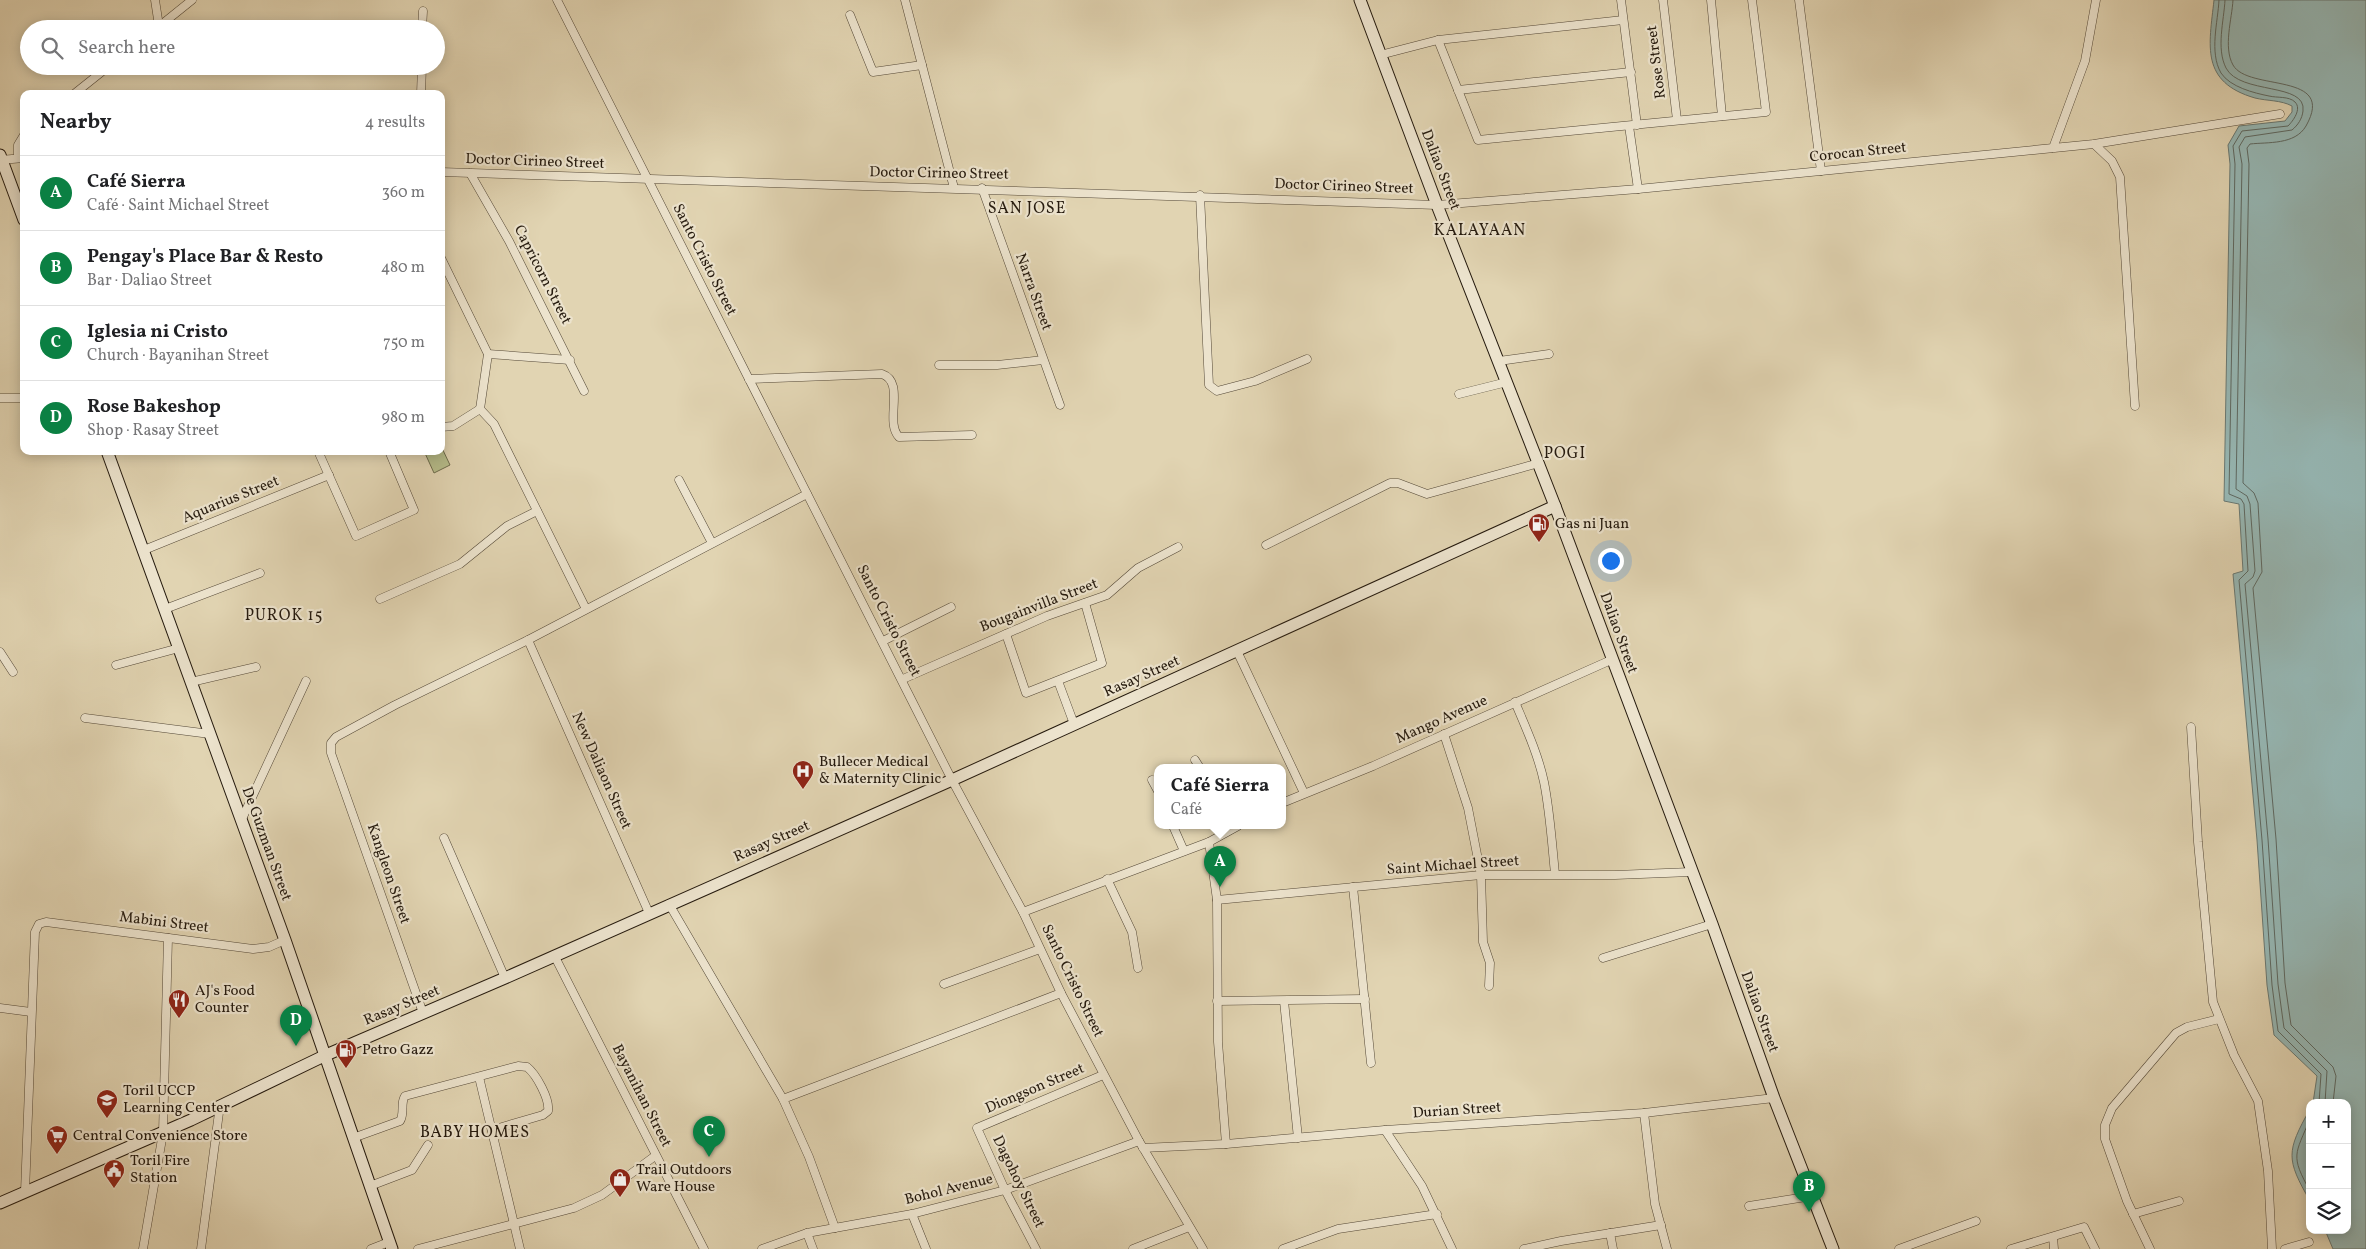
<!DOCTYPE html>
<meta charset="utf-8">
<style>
:root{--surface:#fff;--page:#f2f2f2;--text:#202124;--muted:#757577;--line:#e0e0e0;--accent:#0b8043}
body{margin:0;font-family:Vollkorn,serif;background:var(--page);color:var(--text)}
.controls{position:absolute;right:15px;bottom:15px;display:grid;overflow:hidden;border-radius:10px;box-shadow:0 2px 12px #0003}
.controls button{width:45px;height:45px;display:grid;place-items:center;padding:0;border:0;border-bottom:1px solid var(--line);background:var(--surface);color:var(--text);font:25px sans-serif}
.you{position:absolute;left:1610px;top:560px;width:18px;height:18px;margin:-12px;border:4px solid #fff;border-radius:50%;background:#1a73e8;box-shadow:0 0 0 8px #1a73e833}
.badge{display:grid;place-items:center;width:32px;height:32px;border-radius:50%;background:var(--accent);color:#fff;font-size:16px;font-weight:700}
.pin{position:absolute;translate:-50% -41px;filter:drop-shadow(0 1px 2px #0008)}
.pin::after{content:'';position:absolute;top:26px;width:18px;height:15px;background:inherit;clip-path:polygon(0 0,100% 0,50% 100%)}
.popup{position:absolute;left:1154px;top:764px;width:132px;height:65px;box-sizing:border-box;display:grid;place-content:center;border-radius:10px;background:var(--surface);filter:drop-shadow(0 1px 4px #0005);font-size:16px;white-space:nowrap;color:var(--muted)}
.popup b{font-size:19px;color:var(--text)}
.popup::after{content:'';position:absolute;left:50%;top:100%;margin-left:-10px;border:10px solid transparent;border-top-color:var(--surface)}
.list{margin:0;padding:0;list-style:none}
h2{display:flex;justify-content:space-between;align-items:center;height:65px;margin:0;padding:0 20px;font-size:21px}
h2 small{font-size:16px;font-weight:400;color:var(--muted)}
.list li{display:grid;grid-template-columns:32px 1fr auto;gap:15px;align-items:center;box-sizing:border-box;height:75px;padding:0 20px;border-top:1px solid var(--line)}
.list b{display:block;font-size:19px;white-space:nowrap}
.list p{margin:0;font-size:16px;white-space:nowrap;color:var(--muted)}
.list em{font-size:16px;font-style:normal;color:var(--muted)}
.icon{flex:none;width:28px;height:28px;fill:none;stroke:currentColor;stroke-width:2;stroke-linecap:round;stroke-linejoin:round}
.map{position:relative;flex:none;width:2366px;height:1249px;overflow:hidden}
.search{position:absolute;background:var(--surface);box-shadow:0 2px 12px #0003;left:20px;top:20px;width:425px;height:55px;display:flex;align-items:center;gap:12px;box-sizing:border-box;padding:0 18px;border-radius:28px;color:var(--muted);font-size:19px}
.panel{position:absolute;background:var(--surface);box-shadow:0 2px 12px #0003;left:20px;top:90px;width:425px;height:365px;border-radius:10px}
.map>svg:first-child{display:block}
.green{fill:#b5bc8a;stroke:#6d6b4c}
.water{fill:#96b7b4;stroke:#697872}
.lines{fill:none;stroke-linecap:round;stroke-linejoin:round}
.shore{stroke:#5e6861;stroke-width:1}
.street-casing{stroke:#544837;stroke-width:9}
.secondary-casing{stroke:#251a0e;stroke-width:13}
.street{stroke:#ece3cd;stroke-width:8}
.secondary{stroke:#ece3cd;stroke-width:11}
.labels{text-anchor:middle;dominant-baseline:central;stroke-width:4.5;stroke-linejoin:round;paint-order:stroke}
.street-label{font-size:15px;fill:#251a0e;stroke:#ece3cd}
.poi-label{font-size:15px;fill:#251a0e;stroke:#ece3cd;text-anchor:start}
.neighbourhood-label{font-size:16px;letter-spacing:1px;fill:#251a0e;stroke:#ece3cd}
</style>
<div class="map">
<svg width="2366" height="1249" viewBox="0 0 2366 1249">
<rect width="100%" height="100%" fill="#e1d4b2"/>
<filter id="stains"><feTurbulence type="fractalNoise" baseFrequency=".004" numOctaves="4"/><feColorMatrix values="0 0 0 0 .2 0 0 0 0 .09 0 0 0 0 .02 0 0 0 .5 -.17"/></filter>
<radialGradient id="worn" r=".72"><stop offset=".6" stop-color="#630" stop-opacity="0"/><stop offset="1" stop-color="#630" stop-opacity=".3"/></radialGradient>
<path class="green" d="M441 446 450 465 434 473 424 451H441Z"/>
<g class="water">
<path d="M2214 0H2366V1249H2333L2325 1230H2347V1103H2313L2317 1076 2274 1035 2267 985 2257 840 2233 574 2243 571 2239 504 2224 501 2230 164 2228 145 2239 126 2285 121 2292 112V106C2281 100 2267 101 2255 98 2200 82 2209 46 2214 0Z"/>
<path d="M2310 1109V1201C2286 1159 2286 1152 2310 1109Z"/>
</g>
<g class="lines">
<g class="shore">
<path d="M2219 0C2218 22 2209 52 2221 73 2230 87 2254 93 2269 96 2277 98 2289 96 2295 102 2302 109 2293 121 2288 126L2242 131 2233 146 2235 164 2229 494 2241 499 2244 504 2248 571 2239 580 2262 840 2272 985 2278 1031 2321 1074 2319 1103"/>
<path d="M2225 0C2224 21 2216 48 2226 68 2240 95 2307 82 2303 111 2302 119 2298 125 2292 130L2245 137 2239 147 2242 164 2236 489 2247 496 2250 504 2255 571 2253 577 2245 584 2268 839 2278 984 2284 1028 2327 1071 2325 1103"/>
<path d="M2233 0C2232 19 2223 47 2233 65 2248 92 2337 71 2306 126 2295 145 2268 142 2250 144L2247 148 2249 164 2243 483 2254 493 2258 503 2262 572 2253 588 2276 839 2285 983 2291 1025 2333 1067 2336 1076 2333 1103"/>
<path d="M2310 1119C2295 1155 2290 1155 2310 1191"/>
</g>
<g class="street-casing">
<g id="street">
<path d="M155 0 159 26"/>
<path d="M557 0 952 780 1023 912 1061 993 1139 1141 1203 1249"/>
<path d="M905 0 954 188"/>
<path d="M1621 0 1637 125"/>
<path d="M1663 0 1677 120"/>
<path d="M1711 0 1722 116"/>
<path d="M1799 0 1821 171"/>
<path d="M850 15 873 72 922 65"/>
<path d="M156 29 192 0"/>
<path d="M422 29 423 11"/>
<path d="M1438 40 1478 140 1766 112 1752 0"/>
<path d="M1380 55 1438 40 1623 20"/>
<path d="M1458 90 1631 72"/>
<path d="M74 94 109 66"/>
<path d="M421 94 422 66"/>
<path d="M1629 126 1638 189"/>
<path d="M2094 144 2112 161 2120 177 2135 406"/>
<path d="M2053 148 2085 61 2096 0"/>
<path d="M18 158V145L24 135"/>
<path d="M0 160 24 158"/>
<path d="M441 172 1437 205 1638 189 2094 144 2280 114"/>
<path d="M470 173 509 241 584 391"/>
<path d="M982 188 1060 405"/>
<path d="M1200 195 1209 385 1217 391 1255 381 1307 359"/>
<path d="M441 258 488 354 480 409"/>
<path d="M488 354 570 360"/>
<path d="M1499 361 1549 354"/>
<path d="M939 365H997L1043 360"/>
<path d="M749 379 882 374C906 382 884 422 899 437L972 435"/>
<path d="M1459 394 1507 382"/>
<path d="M0 398H24"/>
<path d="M480 409 494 424 586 609"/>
<path d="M441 427 453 426 480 409"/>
<path d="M318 451 356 536 414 510 389 451"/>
<path d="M679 480 712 543"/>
<path d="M1266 545 1390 483H1398L1427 494 1539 463"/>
<path d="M144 550 329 475"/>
<path d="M380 599 460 564 507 526 537 511"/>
<path d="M165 609 260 573"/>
<path d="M1006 634 1026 693 1102 663 1085 603"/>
<path d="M528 640 649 913"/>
<path d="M883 641 951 607"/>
<path d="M1237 651 1304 793"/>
<path d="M0 652 13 672"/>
<path d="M116 665 179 648"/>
<path d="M903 679 1047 616 1107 595 1138 568 1178 547"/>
<path d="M1058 681 1074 724"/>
<path d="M191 682 256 667"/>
<path d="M1515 702C1526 728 1538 754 1544 782 1550 812 1552 844 1555 874"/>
<path d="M85 718 210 734"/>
<path d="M2191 727 2198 842 2213 1002 2234 1055 2258 1101 2268 1171 2272 1249"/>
<path d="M1444 734 1468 808 1481 875 1483 942 1490 963 1489 986"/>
<path d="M1195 760 1200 768"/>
<path d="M1152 780 1158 791"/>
<path d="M1282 803 1373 766 1611 660"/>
<path d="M241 821 306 681"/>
<path d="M1173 826 1184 851"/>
<path d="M444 838 505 978"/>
<path d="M1209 842 1217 900 1218 1042 1226 1144"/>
<path d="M1107 879 1132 932 1138 968"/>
<path d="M1353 887 1371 1063"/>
<path d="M1217 900 1481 875H1615L1691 872"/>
<path d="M669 904 783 1099 809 1157 835 1228"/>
<path d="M1023 912 1209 842 1238 826"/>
<path d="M554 955 704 1249"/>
<path d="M1603 958 1712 924"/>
<path d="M944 984 1040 949"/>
<path d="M1217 1001 1365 999"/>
<path d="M1284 1001 1298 1138"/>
<path d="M0 1008 31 1012"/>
<path d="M423 1013 331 753V743L336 737 395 705 528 640 807 494"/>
<path d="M479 1077 520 1249"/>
<path d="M783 1099 1061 993"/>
<path d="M1644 1113 1655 1204 1667 1249"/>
<path d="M1385 1130 1422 1186 1452 1249"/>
<path d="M353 1138 400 1121C405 1113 400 1103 405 1096L518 1066 527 1067C536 1074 550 1099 548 1111L543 1115 492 1130"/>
<path d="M1143 1148 1226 1144 1385 1130 1644 1113 1774 1098"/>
<path d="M370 1186 412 1170 428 1145"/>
<path d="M25 1192 35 932 39 924 46 922 253 949 269 947 285 940"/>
<path d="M1749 1206 1812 1196"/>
<path d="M912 1214 926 1249"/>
<path d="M2133 1214 2179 1201"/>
<path d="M807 1233 813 1249"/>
<path d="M1610 1233 1613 1249"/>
<path d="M2053 1237 2054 1249"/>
<path d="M143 1249 163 1133 168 938"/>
<path d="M201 1249 220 1105"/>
<path d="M371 1249 389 1242"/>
<path d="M418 1249 574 1208 602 1195 655 1156"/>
<path d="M762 1249 807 1233 912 1214 1005 1190 1139 1141"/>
<path d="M1036 1249 1005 1190 977 1128 1103 1075"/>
<path d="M1133 1249 1189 1227"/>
<path d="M1283 1249 1338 1229 1437 1214"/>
<path d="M1524 1249 1561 1241 1661 1225"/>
<path d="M1899 1249 1976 1221"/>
<path d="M2011 1249 2084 1227 2095 1249"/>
<path d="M2150 1249 2127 1201 2105 1139V1125L2112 1108 2176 1033 2187 1027 2219 1019"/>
<path d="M2285 1249 2309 1242"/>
</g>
</g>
<g class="secondary-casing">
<g id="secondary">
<path d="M1360 0 1437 205 1555 506 1712 924 1774 1098 1833 1249"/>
<path d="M0 155 24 220"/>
<path d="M107 451 285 940 392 1249"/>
<path d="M0 1203 191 1120 326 1055 505 978 952 780 1555 506"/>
</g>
</g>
<use href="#street" class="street"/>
<use href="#secondary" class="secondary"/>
</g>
<defs>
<g id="fuel-pin" transform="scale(1.125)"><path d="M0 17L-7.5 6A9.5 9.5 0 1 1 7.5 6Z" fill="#8f2418" stroke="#ece3cd"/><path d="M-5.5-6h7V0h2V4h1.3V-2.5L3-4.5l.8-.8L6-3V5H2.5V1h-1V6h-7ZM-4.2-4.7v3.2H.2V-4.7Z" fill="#fff"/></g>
<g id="hospital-pin" transform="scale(1.125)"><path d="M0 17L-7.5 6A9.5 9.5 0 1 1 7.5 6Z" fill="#8f2418" stroke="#ece3cd"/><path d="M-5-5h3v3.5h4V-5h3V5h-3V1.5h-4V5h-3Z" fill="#fff"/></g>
<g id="restaurant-pin" transform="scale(1.125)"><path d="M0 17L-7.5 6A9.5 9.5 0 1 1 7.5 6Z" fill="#8f2418" stroke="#ece3cd"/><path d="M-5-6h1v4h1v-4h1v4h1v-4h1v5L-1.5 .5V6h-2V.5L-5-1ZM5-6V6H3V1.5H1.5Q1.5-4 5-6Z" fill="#fff"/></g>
<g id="school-pin" transform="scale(1.125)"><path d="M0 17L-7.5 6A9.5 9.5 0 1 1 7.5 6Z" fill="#8f2418" stroke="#ece3cd"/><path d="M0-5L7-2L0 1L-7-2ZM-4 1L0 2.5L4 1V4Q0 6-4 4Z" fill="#fff"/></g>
<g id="supermarket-pin" transform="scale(1.125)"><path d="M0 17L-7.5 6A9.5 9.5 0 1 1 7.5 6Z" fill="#8f2418" stroke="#ece3cd"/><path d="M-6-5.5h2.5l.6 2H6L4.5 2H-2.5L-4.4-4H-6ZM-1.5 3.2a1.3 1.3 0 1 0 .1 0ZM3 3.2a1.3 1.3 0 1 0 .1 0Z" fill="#fff"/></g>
<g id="civic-pin" transform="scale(1.125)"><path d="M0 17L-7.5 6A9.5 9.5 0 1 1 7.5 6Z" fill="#8f2418" stroke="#ece3cd"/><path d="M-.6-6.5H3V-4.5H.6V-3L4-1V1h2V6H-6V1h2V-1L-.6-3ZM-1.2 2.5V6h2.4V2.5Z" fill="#fff"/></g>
<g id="shop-pin" transform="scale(1.125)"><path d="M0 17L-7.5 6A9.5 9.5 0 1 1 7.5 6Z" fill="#8f2418" stroke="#ece3cd"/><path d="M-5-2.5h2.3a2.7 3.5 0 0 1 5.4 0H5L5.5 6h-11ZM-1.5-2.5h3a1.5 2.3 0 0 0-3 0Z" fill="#fff"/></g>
</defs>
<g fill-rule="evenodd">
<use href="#fuel-pin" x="1539" y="524"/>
<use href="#hospital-pin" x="803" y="771"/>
<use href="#restaurant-pin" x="179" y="1000"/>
<use href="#fuel-pin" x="346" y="1050"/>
<use href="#school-pin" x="107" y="1100"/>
<use href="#supermarket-pin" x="57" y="1136"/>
<use href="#civic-pin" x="114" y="1170"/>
<use href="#shop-pin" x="620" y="1179"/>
</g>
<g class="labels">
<g class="street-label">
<text transform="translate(1657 62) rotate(-97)">Rose Street</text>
<text transform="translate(1858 153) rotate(-6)">Corocan Street</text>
<text transform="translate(535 162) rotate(2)">Doctor Cirineo Street</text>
<text transform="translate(1440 170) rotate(69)">Daliao Street</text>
<text transform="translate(939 174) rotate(1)">Doctor Cirineo Street</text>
<text transform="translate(1344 187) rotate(2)">Doctor Cirineo Street</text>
<text transform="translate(704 260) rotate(63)">Santo Cristo Street</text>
<text transform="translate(542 275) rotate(63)">Capricorn Street</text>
<text transform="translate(1033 292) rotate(70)">Narra Street</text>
<text transform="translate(231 500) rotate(-22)">Aquarius Street</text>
<text transform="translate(1039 606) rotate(-21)">Bougainvilla Street</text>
<text transform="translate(888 621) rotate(63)">Santo Cristo Street</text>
<text transform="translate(1618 633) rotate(70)">Daliao Street</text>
<text transform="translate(1142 677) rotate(-24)">Rasay Street</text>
<text transform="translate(1442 720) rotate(-24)">Mango Avenue</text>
<text transform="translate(601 771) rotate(66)">New Daliaon Street</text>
<text transform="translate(772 842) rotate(-24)">Rasay Street</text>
<text transform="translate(266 844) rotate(70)">De Guzman Street</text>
<text transform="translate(1453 866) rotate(-4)">Saint Michael Street</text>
<text transform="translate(388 874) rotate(71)">Kangleon Street</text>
<text transform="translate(164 923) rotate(7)">Mabini Street</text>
<text transform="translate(1072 981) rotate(64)">Santo Cristo Street</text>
<text transform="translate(402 1006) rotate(-23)">Rasay Street</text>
<text transform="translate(1759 1012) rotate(70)">Daliao Street</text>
<text transform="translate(1035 1089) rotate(-23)">Diongson Street</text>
<text transform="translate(641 1096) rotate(63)">Bayanihan Street</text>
<text transform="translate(1457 1111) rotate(-4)">Durian Street</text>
<text transform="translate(1018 1182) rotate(64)">Dagohoy Street</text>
<text transform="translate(949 1190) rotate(-14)">Bohol Avenue</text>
</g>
<g class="poi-label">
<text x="1555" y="524">Gas ni Juan</text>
<text x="819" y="762">Bullecer Medical<tspan x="819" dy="17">&amp; Maternity Clinic</tspan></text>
<text x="195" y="991">AJ's Food<tspan x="195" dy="17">Counter</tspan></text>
<text x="362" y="1050">Petro Gazz</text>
<text x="123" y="1091">Toril UCCP<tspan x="123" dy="17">Learning Center</tspan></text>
<text x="73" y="1136">Central Convenience Store</text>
<text x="130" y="1161">Toril Fire<tspan x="130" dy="17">Station</tspan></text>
<text x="636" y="1170">Trail Outdoors<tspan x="636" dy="17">Ware House</tspan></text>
</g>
<g class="neighbourhood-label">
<text x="1027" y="209">SAN JOSE</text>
<text x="1480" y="231">KALAYAAN</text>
<text x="1565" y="454">POGI</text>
<text x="284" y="616">PUROK 15</text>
<text x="475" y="1133">BABY HOMES</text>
</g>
</g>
<rect width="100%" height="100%" filter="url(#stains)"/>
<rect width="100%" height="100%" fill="url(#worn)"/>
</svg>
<div class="controls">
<button>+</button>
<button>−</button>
<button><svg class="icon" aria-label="layers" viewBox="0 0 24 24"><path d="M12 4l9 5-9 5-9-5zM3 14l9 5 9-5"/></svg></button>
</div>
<div class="you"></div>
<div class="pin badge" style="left:1220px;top:887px">A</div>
<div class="popup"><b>Café Sierra</b>Café</div>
<div class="pin badge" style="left:1809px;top:1212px">B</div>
<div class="pin badge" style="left:709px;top:1157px">C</div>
<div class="pin badge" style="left:296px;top:1046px">D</div>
<div class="search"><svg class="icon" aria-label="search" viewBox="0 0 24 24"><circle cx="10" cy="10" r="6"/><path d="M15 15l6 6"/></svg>Search here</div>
<section class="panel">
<h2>Nearby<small>4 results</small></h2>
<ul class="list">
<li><span class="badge">A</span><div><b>Café Sierra</b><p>Café · Saint Michael Street</p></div><em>360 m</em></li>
<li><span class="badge">B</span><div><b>Pengay's Place Bar &amp; Resto</b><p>Bar · Daliao Street</p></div><em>480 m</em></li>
<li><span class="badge">C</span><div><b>Iglesia ni Cristo</b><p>Church · Bayanihan Street</p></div><em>750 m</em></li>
<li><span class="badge">D</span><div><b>Rose Bakeshop</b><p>Shop · Rasay Street</p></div><em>980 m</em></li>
</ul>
</section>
</div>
